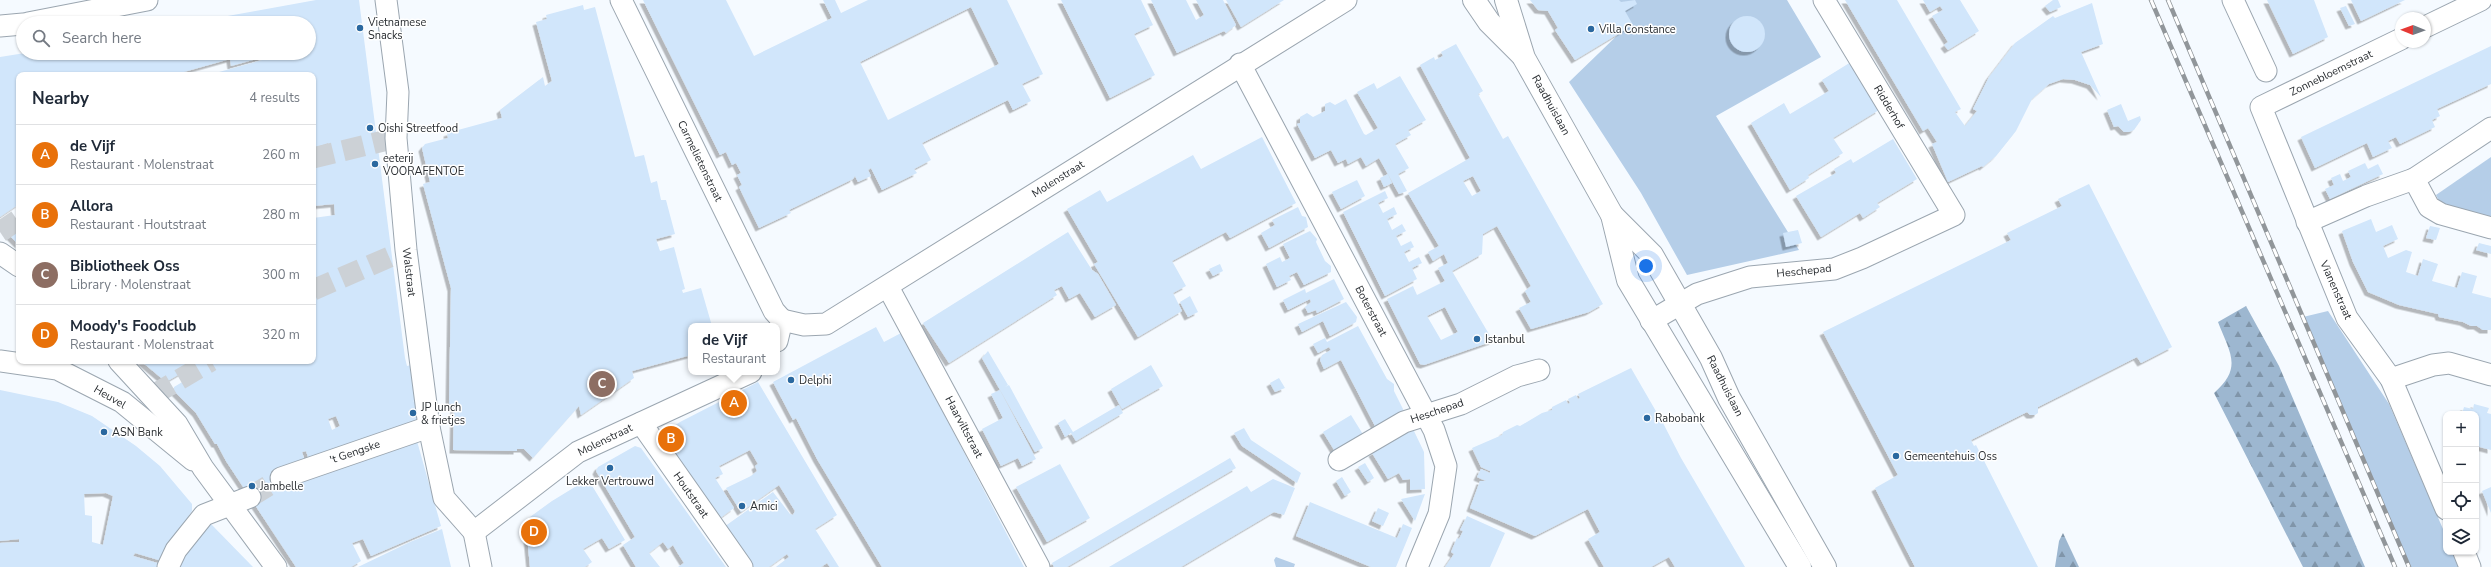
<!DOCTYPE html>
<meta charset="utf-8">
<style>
:root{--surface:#fff;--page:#f6f6f7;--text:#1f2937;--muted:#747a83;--line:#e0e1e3;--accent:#2a689f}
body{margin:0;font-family:"Nunito Sans",sans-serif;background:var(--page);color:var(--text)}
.controls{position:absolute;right:12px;bottom:12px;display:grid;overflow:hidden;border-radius:8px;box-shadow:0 1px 3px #0004}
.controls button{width:36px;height:36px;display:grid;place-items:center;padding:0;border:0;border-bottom:1px solid var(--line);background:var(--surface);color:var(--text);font:20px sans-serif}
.compass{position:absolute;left:2395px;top:12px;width:36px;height:36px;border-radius:50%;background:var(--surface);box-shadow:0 1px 3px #0004;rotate:271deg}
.you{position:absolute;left:1646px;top:266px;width:14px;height:14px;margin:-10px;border:3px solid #fff;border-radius:50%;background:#1a73e8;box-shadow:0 0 0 6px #1a73e833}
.badge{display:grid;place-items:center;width:26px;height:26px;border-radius:50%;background:var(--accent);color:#fff;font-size:13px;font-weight:700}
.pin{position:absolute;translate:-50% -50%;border:2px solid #fff;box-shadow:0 1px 4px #0006}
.popup{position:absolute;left:688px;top:323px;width:92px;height:52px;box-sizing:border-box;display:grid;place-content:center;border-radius:8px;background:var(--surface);filter:drop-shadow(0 1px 3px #0005);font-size:13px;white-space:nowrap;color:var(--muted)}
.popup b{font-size:15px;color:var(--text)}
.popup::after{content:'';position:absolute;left:50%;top:100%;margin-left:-8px;border:8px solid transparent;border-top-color:var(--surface)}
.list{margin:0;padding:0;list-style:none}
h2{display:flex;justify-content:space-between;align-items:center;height:52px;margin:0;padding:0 16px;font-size:17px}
h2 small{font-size:13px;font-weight:400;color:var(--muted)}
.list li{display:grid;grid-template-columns:26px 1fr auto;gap:12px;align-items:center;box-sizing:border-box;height:60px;padding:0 16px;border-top:1px solid var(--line)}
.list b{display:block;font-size:15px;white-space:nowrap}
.list p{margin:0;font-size:13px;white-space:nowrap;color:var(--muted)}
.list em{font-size:13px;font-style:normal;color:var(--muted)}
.icon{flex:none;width:22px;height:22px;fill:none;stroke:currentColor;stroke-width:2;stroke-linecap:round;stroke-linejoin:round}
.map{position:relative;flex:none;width:2491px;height:567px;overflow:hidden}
.search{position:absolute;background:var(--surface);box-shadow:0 1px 3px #0004;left:16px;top:16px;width:300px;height:44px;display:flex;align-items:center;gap:10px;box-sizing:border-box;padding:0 14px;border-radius:22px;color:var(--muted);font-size:15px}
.panel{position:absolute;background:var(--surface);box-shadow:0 1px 3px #0004;left:16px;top:72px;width:300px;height:292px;border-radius:8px}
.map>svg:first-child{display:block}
.green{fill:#b5cee8}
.forest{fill:url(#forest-firs)}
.building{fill:#d1e6fb;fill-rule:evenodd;filter:url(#shadow)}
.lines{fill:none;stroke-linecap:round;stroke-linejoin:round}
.street-tunnel{stroke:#ccd1d6;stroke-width:21;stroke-dasharray:21 10;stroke-linecap:butt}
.street-casing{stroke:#9ba6b0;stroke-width:23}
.secondary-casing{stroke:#9ba6b0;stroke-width:24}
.street{stroke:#fff;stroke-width:21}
.secondary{stroke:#fff;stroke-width:22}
.rail-casing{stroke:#91969a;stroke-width:4.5}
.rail{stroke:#fff;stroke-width:3;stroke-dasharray:9;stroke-linecap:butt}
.poi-dot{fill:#2a689f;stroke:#fff;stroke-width:1.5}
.labels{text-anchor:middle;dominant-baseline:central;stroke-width:3;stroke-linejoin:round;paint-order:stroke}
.poi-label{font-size:11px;fill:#2a2e32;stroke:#fff;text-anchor:start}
.street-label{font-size:11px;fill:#2a2e32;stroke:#fff}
</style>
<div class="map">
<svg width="2491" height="567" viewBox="0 0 2491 567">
<defs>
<pattern id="forest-firs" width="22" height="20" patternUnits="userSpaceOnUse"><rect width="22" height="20" fill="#9db7d0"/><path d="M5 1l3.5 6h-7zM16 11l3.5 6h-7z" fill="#8095a9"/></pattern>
<filter id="shadow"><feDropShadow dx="-3.5" dy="3.5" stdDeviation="0" flood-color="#0004"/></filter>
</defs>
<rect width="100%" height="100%" fill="#f5faff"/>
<g class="green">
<path d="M1617 0H1787L1821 57 1716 116 1799 250 1687 275 1641 193 1569 82 1629 24Z"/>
<path d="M2491 157V222L2444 211 2436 195Z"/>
<path d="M2328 311 2389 404 2446 536V552H2453L2459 567H2410L2303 317Z"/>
<path d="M1276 557 1295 564 1294 567H1276L1274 560Z"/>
</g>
<g class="forest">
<path d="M2246 306 2279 366 2365 567H2303L2214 393C2243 368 2230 353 2218 322Z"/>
<path d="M2063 533 2079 567H2055L2059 541Z"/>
</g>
<g class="building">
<path d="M316 0H359L405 358 407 366 411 365 416 399 412 402 416 400 420 421 310 463 306 451 302 452 306 465 415 434 441 526 371 556 363 539 352 543 361 561 351 567H296L226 461 217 444H215L196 413 174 391V387L194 375 190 368 166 382 141 361H313V218L335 215 334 204 313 206V165L330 162 328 143 313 148V75H208L288 53H309V23L194 22ZM336 416 340 426 332 430 328 419Z"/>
<path d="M643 0H726L754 56 832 18 823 0H835L841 13 868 0H1007L1043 74 1022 84 1031 101 1013 110 1008 100 922 143 931 160 914 169 917 173 882 190 871 168 868 170 871 176 858 182 855 176 853 179 789 210 791 213 759 228 739 187 742 185 737 175 741 173 736 163 732 165 726 152 720 155ZM971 7 999 64 888 120 860 62Z"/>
<path d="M1061 0H1141L1153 25 1134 34 1155 75 1110 98Z"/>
<path d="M1151 0H1186L1196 20 1204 15 1196 0H1223L1236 25 1226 33 1224 31 1177 53Z"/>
<path d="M1226 0H1284L1241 27Z"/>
<path d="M1530 0H1619L1621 2 1635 0 1637 4 1625 11 1633 25 1575 60 1555 30 1558 28 1548 11 1538 10Z"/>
<path d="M1845 0H1897L1961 109 1955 112 1965 126 1977 111 1973 109 1989 77 2015 43 2053 16 2055 18 2092 3 2103 44 2081 52 2101 97 2090 85 2075 80 2063 79 2049 84 2032 99 2016 131 1996 156 1983 167 1982 166 1948 182 1932 144 1937 142 1928 128 1923 131Z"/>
<path d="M1923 0H1960L1979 31 1948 50 1944 45 1948 42 1932 16 1943 10 1940 6 1930 12Z"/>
<path d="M2053 0H2058L2061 7 2050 12 2045 6Z"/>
<path d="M2267 0H2314L2328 37 2293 54Z"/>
<path d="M2351 0H2405L2361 21Z"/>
<path d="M583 5 584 10 595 7 635 157 644 155 651 183 657 181 661 200H666L675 234 656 239 660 251 674 247 685 289 682 290 683 293 701 288 712 326H691V355L632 371 634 378 581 415 579 406 533 458 524 449H517V451L453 450 454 404H449L451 288 423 184 430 182 422 148 425 144 448 138 447 133 502 118 500 110 543 77 545 86 552 81 536 22 547 19 546 15Z"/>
<path d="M2346 6 2355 24 2349 26 2340 8Z"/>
<circle cx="1747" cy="34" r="18"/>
<path d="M1456 44 1483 91 1478 94 1503 139 1508 136 1603 304 1589 312 1531 329 1519 308 1531 302 1525 291 1531 286 1497 226 1483 234 1482 254 1452 271 1493 341 1424 365 1420 364 1387 299 1413 286 1417 295 1445 281 1438 268 1448 263 1444 254 1433 261 1428 252 1439 246 1408 193 1470 158 1420 65 1434 57 1435 60 1443 56 1441 52ZM1473 176 1481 191 1472 196 1463 181ZM1445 307 1458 332 1441 340 1427 316Z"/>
<path d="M2491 46V84L2437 109 2440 116 2432 120 2435 127 2400 144 2396 137 2388 141 2392 148 2373 157 2367 143 2315 168 2301 137Z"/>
<path d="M25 53H278L231 66 230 59 173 75H19V204L0 217V57Z"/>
<path d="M1851 62 1879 110 1833 138 1843 153 1808 175 1809 178 1790 190 1751 123 1784 103 1790 114 1829 91 1822 80Z"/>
<path d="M1400 76 1426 120 1408 130 1411 135 1395 144 1409 168 1398 174 1407 191 1399 194 1379 158 1366 166 1361 157 1348 164 1346 159 1338 163 1331 150 1315 158 1297 124 1300 123V117L1307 113 1313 117 1325 111V104L1330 102 1335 105 1346 99 1364 134 1366 135 1378 128 1357 92 1374 83 1377 89Z"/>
<path d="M2121 104 2128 121 2140 116 2141 120 2134 130 2129 132H2124L2118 126 2114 127 2107 110Z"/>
<path d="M1262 137 1296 203 1230 238 1226 232 1172 261 1186 286 1173 293 1182 311 1138 337 1094 264 1098 262 1067 209 1100 190 1107 202 1193 155 1201 169Z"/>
<path d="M1893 139 1917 179 1877 203 1880 207 1863 218 1860 213 1821 237 1796 196 1836 173 1834 169 1851 159 1853 163Z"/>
<path d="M2365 163 2368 169 2378 164 2383 174 2330 199 2325 189 2334 185 2331 178 2340 174 2343 181 2351 177 2348 171Z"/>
<path d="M1388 174 1392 183 1384 187 1380 178Z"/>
<path d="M1357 180 1365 196 1341 209 1332 192Z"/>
<path d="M2089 184 2172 347 2141 363 2137 357 2038 407V413L2035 415H2030L2027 412 1971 440 1974 446 1976 445 2038 567H1915L1875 488 1898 475 1823 332 2011 240 2007 233 2062 206 2058 199Z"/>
<path d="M1385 191 1388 198 1378 203 1383 213 1394 207 1397 214 1387 219 1392 230 1402 224 1406 231 1396 236 1401 246 1411 241 1414 247 1404 252 1409 262 1419 257 1422 263 1412 268 1417 279 1385 296 1343 212Z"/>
<path d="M1298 207 1302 216 1306 217 1308 227 1269 248 1261 233 1275 225 1272 220Z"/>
<path d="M2371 219 2376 232 2392 225 2398 239 2383 246 2388 258 2406 250 2412 252 2406 272 2418 276 2423 259 2438 264 2432 281 2457 288 2462 272 2477 276 2472 293 2491 298V330H2483L2477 326H2471L2463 322 2439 317 2438 314 2399 305 2368 292 2353 262 2342 231Z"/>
<path d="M2430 226 2440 228 2436 240 2426 238Z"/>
<path d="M19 227V245L8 234Z"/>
<path d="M1798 230 1802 243 1786 247 1783 233Z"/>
<path d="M1310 231 1317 239 1316 242 1325 261 1331 266V272L1304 285 1297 272 1289 276 1291 280 1277 287 1266 264 1280 257 1282 262 1290 258 1283 244Z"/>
<path d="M1068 232 1092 270 1098 274 1116 305 1095 317 1080 293 1069 299 1062 286 1054 290 1057 295 949 363 923 323Z"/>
<path d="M2479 243 2491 246V254L2476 250Z"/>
<path d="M1220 264 1223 271 1213 276 1209 269Z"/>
<path d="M1334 279 1344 299 1317 313 1316 310 1308 313 1305 307 1311 302 1310 299 1288 310 1283 300 1305 289 1306 293Z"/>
<path d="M1190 296 1198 312 1188 317 1180 302Z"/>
<path d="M1346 302 1357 317 1356 322 1330 336 1323 321 1302 332 1298 324Z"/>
<path d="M1358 326 1387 379 1394 384V391L1404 411 1376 428 1341 360 1324 369 1320 360 1322 355 1331 350 1329 347 1318 353 1313 344 1325 338 1327 342Z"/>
<path d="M876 327 884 342 901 333 925 379 928 377 936 393 934 395 1024 567H882L817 459 796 418 793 420 773 382Z"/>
<path d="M988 351 1008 385 1005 387 1009 385 1043 448 1035 452 982 358Z"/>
<path d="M1151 365 1163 386 1122 409 1111 389Z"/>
<path d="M1631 368 1657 413 1656 415 1660 423H1663L1681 458 1745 567H1675L1669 557 1651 567H1604L1588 539 1600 532 1588 509 1535 536 1470 508 1480 481H1486L1477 477 1481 469 1490 473V471L1481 467 1472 448 1502 435 1503 432 1517 425 1520 426 1542 413 1552 410V407L1566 400 1568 404 1570 403 1568 399 1576 395 1578 399 1580 398 1578 394Z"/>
<path d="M1279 378 1285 388 1275 392 1270 383Z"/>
<path d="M758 382 837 515 815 529 839 567H830L827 563 821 567H776L789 557 787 554 769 567H752L724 527 773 492 790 514 793 515 795 511 779 485 741 512 726 488 751 476 757 471 755 466 758 464 750 450 719 466 723 474 715 478 734 508 719 519 663 439 665 432 680 422Z"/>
<path d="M0 390 58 402 92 416 136 446 160 466 192 504V511L170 545 162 561 135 553 133 556 161 564 160 567H0V543L19 542V539L0 541ZM106 493 113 496 103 545 92 542V516L85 515 84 494Z"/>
<path d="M1000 390 1036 459 1022 466 1018 458 1001 466 982 429 1003 418 991 394Z"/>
<path d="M2474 404 2489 408 2487 413 2491 414V450L2476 446V414H2462L2464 407 2473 409Z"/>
<path d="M1119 405 1123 413 1076 441 1071 433 1065 437 1058 423 1065 419 1073 432Z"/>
<path d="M1351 415 1364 436 1336 453 1323 432Z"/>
<path d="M1244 428 1251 440 1301 473 1297 483 1242 446 1234 433Z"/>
<path d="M1409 430 1414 431 1424 452 1425 489 1410 490V479L1403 480 1399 473 1388 479 1372 453Z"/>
<path d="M635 446 641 448 726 567H678L684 563 677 552 673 545 668 549 663 542 649 553 660 567H636L623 545 635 537 596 471 598 467Z"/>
<path d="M1230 458 1236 468 1067 567H1054L1052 563Z"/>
<path d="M1365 463 1374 478 1368 482 1358 467Z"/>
<path d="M1060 464 1090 518 1047 542 1016 487Z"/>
<path d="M1342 477 1351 492 1345 496 1336 481Z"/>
<path d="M588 479 625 540 609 549 602 538 583 549 592 562 585 567H530L526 526 530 517 552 501Z"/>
<path d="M1273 479 1295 488 1284 515 1274 512 1181 567H1109L1247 486 1251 492Z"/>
<path d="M2491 487V513L2482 491Z"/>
<path d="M1425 494 1415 521 1401 499Z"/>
<path d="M1310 502 1397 538 1403 524 1412 528 1396 567H1371L1296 536Z"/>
<path d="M1378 508 1389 513 1383 526 1372 521Z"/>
<path d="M1467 516 1505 533 1490 567H1445L1454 554 1451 552 1457 538 1459 539 1463 531 1460 530Z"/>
<path d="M211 524 253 567H180L183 558Z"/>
<path d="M442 529 451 567H358L410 542Z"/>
</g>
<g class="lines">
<g class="street-tunnel">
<path d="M313 158 396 138"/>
<path d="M0 232 19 219"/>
<path d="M313 290 406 250"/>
<path d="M153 395 211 361"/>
<path d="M250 497 281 478"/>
</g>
<g class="street-casing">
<g id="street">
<path d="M386 0 398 92 396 138 406 250 429 427 444 498 474 532"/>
<path d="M621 0 774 311 782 320"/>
<path d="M2233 0 2266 71"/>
<path d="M28 23 147 0"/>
<path d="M0 26 23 24"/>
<path d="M2425 27 2481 0"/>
<path d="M2401 39 2261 107 2347 318 2391 379 2446 509"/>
<path d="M1240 64 1434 430 1446 466 1439 514 1417 567"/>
<path d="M2414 179 2429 207 2441 214 2491 228"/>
<path d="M2307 222 2366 196 2414 179 2491 128"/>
<path d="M0 253 19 266"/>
<path d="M888 287 1039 567"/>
<path d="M782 320 804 325 826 324 1346 0"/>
<path d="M1651 321 1697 294 1750 277 1834 269 1862 258 1954 215 1824 0"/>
<path d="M777 341 782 320"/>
<path d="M0 361 57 369 122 402 193 460"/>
<path d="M119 361 177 424 203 468 276 567"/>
<path d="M2391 379 2433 365 2449 363 2491 375"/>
<path d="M641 423 742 567"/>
<path d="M1339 460 1404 422 1461 404 1517 376 1539 370"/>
<path d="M281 478 429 427"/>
<path d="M474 532 578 452 751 372"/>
<path d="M474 532 481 567"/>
<path d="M2464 552 2470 567"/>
<path d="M168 567 176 550 204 515 250 497"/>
</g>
</g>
<g class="secondary-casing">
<g id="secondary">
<path d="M1474 0 1489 22 1522 55"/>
<path d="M1506 0 1524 58 1612 215 1628 280 1800 567"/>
<path d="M1612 215 1652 255 1711 358 1729 398 1825 567"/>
</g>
</g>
<use href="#street" class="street"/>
<use href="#secondary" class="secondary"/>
<g class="rail-casing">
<g id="rail">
<path d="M2151 0 2395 567"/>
<path d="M2168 0 2409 567"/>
</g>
</g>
<use href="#rail" class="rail"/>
</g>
<g class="poi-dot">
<circle cx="360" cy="28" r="4"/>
<circle cx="1591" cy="29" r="4"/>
<circle cx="370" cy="128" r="4"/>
<circle cx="375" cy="164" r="4"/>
<circle cx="1477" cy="339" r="4"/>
<circle cx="791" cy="380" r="4"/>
<circle cx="413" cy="413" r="4"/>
<circle cx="1647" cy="418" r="4"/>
<circle cx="104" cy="432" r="4"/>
<circle cx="1896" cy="456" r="4"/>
<circle cx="610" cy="468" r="4"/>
<circle cx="252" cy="486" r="4"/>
<circle cx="742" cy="506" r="4"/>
</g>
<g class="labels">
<g class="poi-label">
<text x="368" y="22">Vietnamese<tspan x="368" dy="13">Snacks</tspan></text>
<text x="1599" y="29">Villa Constance</text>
<text x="378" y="128">Oishi Streetfood</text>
<text x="383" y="158">eeterij<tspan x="383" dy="13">VOORAFENTOE</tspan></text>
<text x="1485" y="339">Istanbul</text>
<text x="799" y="380">Delphi</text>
<text x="421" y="407">JP lunch<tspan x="421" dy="13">&amp; frietjes</tspan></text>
<text x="1655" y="418">Rabobank</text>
<text x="112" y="432">ASN Bank</text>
<text x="1904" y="456">Gemeentehuis Oss</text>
<text x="610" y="481" text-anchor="middle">Lekker Vertrouwd</text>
<text x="260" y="486">Jambelle</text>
<text x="750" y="506">Amici</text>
</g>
<g class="street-label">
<text transform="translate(2331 73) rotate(-26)">Zonnebloemstraat</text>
<text transform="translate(1551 105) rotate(61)">Raadhuislaan</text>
<text transform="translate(1889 107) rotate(59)">Ridderhof</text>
<text transform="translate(700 161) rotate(64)">Carmelietenstraat</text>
<text transform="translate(1058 179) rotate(-32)">Molenstraat</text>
<text transform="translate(1804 271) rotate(-6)">Heschepad</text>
<text transform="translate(409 272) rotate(83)">Walstraat</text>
<text transform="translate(2336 290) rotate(66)">Vianenstraat</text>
<text transform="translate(1371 311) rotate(62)">Boterstraat</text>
<text transform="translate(1725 386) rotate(63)">Raadhuislaan</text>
<text transform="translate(110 397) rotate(30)">Heuvel</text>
<text transform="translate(1437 411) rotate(-19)">Heschepad</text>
<text transform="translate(964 427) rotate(62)">Haarviltstraat</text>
<text transform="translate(605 440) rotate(-26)">Molenstraat</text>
<text transform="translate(355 452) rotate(-19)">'t Gengske</text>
<text transform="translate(691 495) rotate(55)">Houtstraat</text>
</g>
</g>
</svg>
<div class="controls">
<button>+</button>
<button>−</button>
<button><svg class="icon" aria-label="locate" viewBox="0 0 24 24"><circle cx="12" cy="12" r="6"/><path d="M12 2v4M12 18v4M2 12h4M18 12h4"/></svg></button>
<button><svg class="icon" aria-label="layers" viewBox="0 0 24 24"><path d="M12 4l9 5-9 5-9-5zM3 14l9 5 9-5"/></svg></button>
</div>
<svg class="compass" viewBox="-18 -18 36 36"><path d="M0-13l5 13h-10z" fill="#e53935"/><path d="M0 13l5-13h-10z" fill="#747a83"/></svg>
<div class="you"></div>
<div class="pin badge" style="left:734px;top:403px;background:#e8710a">A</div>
<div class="popup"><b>de Vijf</b>Restaurant</div>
<div class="pin badge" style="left:671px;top:439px;background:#e8710a">B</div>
<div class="pin badge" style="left:602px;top:384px;background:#8d6e63">C</div>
<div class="pin badge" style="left:534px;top:532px;background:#e8710a">D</div>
<div class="search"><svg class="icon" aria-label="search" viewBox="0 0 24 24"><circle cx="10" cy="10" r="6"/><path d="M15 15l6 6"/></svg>Search here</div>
<section class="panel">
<h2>Nearby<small>4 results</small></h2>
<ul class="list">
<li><span class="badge" style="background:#e8710a">A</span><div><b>de Vijf</b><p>Restaurant · Molenstraat</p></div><em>260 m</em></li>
<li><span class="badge" style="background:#e8710a">B</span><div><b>Allora</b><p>Restaurant · Houtstraat</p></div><em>280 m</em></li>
<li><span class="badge" style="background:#8d6e63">C</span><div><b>Bibliotheek Oss</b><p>Library · Molenstraat</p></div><em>300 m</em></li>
<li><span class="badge" style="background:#e8710a">D</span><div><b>Moody's Foodclub</b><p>Restaurant · Molenstraat</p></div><em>320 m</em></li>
</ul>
</section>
</div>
